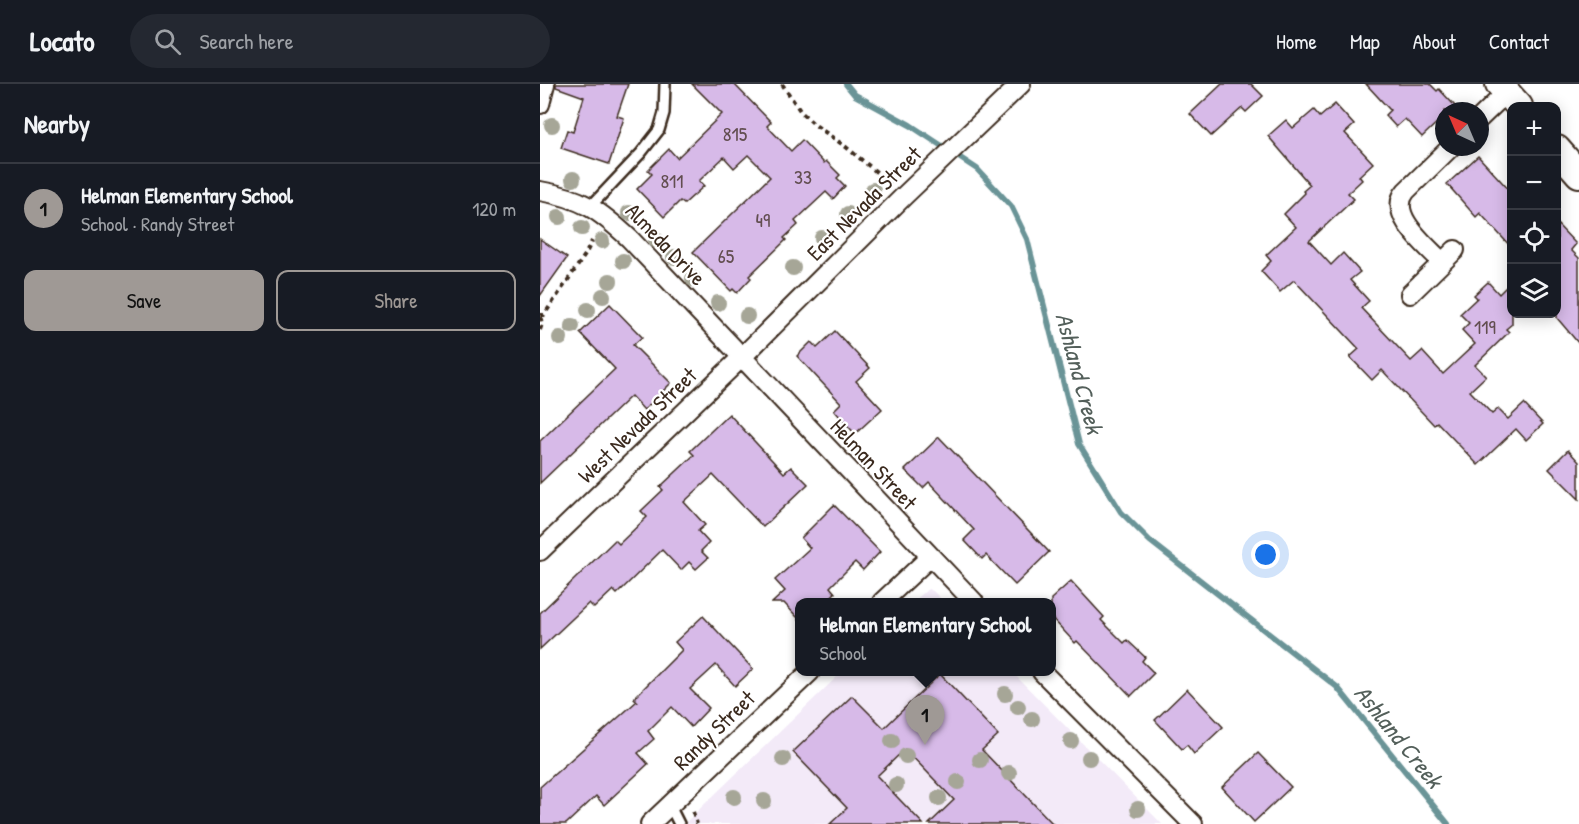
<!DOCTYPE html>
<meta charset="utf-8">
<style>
:root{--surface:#171b24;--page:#242831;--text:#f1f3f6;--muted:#9ea1a6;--line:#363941;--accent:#9f9995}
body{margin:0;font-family:"Patrick Hand",sans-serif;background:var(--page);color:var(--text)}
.controls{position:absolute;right:18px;top:18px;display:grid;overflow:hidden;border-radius:12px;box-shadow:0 3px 15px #0003}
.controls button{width:54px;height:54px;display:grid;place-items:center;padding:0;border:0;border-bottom:2px solid var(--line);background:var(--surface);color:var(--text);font:30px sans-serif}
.compass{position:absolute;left:895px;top:18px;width:54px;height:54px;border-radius:50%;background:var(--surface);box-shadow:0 3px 15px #0003;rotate:316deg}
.you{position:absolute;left:726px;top:471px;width:21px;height:21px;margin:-15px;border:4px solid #fff;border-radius:50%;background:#1a73e8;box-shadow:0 0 0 9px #1a73e833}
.badge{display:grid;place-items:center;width:39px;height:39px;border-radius:50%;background:var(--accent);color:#111;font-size:20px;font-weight:700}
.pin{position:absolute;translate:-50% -50px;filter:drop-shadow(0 2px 3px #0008)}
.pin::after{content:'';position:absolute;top:32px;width:21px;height:18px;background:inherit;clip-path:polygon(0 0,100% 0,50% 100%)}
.popup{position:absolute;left:255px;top:514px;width:261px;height:78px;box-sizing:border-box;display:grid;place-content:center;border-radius:12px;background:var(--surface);filter:drop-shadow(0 2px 4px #0005);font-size:20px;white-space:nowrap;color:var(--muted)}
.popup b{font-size:22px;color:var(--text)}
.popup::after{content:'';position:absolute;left:50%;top:100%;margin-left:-12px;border:12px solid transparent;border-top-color:var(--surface)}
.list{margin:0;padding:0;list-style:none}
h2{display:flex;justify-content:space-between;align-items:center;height:78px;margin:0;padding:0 24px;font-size:26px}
h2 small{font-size:20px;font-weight:400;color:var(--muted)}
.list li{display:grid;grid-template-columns:39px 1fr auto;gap:18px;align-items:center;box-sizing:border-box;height:90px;padding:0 24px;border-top:2px solid var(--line)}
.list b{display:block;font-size:22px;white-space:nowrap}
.list p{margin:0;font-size:20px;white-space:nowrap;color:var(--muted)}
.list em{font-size:20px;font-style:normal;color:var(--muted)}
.actions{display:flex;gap:12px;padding:18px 24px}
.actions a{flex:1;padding:14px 0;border:2px solid var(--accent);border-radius:12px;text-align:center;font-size:21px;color:var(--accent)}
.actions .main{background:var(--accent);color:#111}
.icon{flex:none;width:33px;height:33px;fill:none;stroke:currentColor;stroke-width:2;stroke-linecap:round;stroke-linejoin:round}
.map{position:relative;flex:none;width:1039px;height:740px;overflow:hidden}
header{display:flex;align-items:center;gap:36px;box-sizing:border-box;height:84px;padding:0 30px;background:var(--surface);border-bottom:2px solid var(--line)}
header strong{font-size:28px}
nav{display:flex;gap:33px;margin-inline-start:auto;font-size:21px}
.search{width:420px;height:54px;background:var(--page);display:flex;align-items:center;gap:15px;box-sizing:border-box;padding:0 21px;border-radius:33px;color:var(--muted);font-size:22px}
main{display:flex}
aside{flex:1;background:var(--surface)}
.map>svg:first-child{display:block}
.built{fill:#f3eaf8}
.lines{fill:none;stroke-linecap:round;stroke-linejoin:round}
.stream{stroke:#6b9497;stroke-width:6}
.building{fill:#d7bae8;stroke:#3b2a1e;stroke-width:1.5}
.lane-casing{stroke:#3b2a1e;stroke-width:14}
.street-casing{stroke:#3b2a1e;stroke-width:22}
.secondary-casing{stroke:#3b2a1e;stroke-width:30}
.path{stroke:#3b2a1e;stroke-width:4;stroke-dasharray:4.5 4.5;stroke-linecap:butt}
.lane{stroke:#fff;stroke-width:9}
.street{stroke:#fff;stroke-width:18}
.secondary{stroke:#fff;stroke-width:26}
.tree{fill:#a6a697}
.labels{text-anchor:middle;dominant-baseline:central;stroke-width:4.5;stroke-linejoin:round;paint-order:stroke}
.number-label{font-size:20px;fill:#624e50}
.street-label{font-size:22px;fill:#3b2a1e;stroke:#fff}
.water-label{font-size:24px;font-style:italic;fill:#535f5a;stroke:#fff}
</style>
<header>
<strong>Locato</strong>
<div class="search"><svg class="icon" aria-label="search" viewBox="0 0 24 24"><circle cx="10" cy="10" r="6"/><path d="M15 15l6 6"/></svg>Search here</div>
<nav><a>Home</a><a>Map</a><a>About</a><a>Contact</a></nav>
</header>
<main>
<aside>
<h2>Nearby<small></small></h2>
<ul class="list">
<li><span class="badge">1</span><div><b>Helman Elementary School</b><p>School · Randy Street</p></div><em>120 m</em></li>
</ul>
<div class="actions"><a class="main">Save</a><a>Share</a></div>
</aside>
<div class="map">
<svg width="1039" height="740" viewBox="0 0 1039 740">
<rect width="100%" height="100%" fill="#fff"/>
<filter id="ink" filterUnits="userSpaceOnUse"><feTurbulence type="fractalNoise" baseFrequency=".0167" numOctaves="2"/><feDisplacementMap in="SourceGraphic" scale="12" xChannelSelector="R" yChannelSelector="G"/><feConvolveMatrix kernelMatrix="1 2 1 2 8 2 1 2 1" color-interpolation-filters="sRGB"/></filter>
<g filter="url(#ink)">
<g class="built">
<path d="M388 505 393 507 404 518H373Z"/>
<path d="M302 588H472L622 740H144Z"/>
</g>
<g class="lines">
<path class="stream" d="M306 0 315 11 370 41 437 85 471 122 487 155 539 360 581 428 610 457 797 603 908 740"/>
</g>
<g class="building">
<path d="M16 0H88L77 32 84 34 69 80 21 64 27 46 33 48 44 13 16 3Z"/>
<path d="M152 0H194L231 38 227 42 251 67 262 56 284 79 286 77 300 91 297 94 305 102 293 115 286 108 255 137 258 141 244 154 246 156 209 192 211 194 197 209 193 205 191 207 153 168 230 93 208 71 194 84 184 73 159 97 164 102 144 120 140 117 124 133 97 105 112 90 108 86 129 65 137 74 182 30Z"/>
<path d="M682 0H711L723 12 706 28 702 24 671 52 650 30Z"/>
<path d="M826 0H890L897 7 899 5 915 22 909 27H904V32L882 53 865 35 856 43 845 31 850 26Z"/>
<path d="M795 20 814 41 805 49 833 79 819 92 822 96 808 109 814 115 769 157 791 181 803 169 820 188 810 196 829 217 821 224 871 277 882 267 903 290 935 260 922 246 929 239 920 230 937 214 934 211 948 198 959 210 972 197V240L966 245 969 248 935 281 946 292 930 307 952 330 958 325 968 335 984 320 1003 340 986 356 976 345 938 381 897 338 894 341 842 286 832 296 810 273 819 265 754 196 740 208 721 187 731 177 726 171 756 143 744 130 765 109 763 107 770 101 728 52 746 36 753 44 774 26 780 33Z"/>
<path d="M938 72 972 109V164L940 129 936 133 907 100Z"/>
<path d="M1017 140 1036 160 1031 166 1039 174V260L1017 234Z"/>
<path d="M0 155 27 174 0 212Z"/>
<path d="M70 220 102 253 93 261 131 299 104 326 91 312 0 399V357L75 285 40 249Z"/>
<path d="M295 247 330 284 316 297 342 325 315 350 294 326 301 319 257 272 271 258 277 264Z"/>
<path d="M189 330 244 389 251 383 268 400 223 443 173 391 144 418 165 441 158 447 169 459 161 467 168 474 156 485 149 478 141 486 122 466 77 510 73 506 54 524 49 519 0 565V529L75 456 79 460 107 433 101 427 123 406 120 403 154 371 150 367Z"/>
<path d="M399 353 509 468 475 501 446 471 442 475 424 456 434 446 389 398 383 404 365 386Z"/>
<path d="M1028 366 1039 378V415L1009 385Z"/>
<path d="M294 421 340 468 323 486 315 478 290 503 295 509 284 519H259V535L244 519H232L245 507 235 496 270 464 261 454Z"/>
<path d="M531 497 564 533 561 536 584 559 587 556 605 573 602 577 614 589 591 612 537 557 535 559 511 533V515Z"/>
<path d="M163 532 213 585 195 602 176 581 150 605 169 624 151 643 132 623 108 647 114 655 98 669 108 680 64 721 56 712 26 740H0V703L97 617 94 614 142 566 135 558Z"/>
<path d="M400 590 458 651 442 666 513 740H389L414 716 365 665 337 692 383 740H290L307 724 253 668 312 612 344 644Z"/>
<path d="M647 605 683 643 654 670 647 661 642 665 615 636Z"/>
<path d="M718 669 751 703 714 738 682 703Z"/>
</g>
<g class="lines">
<g class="lane-casing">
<g id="lane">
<path d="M51 122 101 69 119 46 124 29 125 0"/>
<path d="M130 722 139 740"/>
</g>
</g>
<g class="street-casing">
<g id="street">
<path d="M0 20 5 0"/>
<path d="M940 34 967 8"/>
<path d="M0 107C42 114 59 126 90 155L434 518"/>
<path d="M902 178C887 162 846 130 866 107L911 63"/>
<path d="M870 210 915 166"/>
<path d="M0 467 201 274 364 112 481 0"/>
<path d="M342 518 389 474"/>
<path d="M502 588 653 740"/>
<path d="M110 740 270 588"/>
</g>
</g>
<g class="secondary-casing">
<g id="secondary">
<path d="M959 0 979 22"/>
<path d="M1017 65 1039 90"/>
</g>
</g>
<g class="path">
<path d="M242 0 261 28 275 41 306 63 351 100"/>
<path d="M0 231H4L45 171 52 157"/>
<path d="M0 246 2 240 0 231"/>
<path d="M153 728 157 740"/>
</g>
<use href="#lane" class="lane"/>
<use href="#street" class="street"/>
<use href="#secondary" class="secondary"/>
</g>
<g class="tree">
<circle cx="12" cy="41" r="8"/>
<circle cx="33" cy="95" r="8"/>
<circle cx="333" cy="106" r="8"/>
<circle cx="89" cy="129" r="8"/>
<circle cx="308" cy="130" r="8"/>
<circle cx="19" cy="133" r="8"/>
<circle cx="42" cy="144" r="8"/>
<circle cx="282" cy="154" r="8"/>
<circle cx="116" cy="156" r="8"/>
<circle cx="62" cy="157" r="8"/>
<circle cx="134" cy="173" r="8"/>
<circle cx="83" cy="177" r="8"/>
<circle cx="253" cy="184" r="8"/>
<circle cx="153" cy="195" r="8"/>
<circle cx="70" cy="197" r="8"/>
<circle cx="63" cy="212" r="8"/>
<circle cx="178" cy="219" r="8"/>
<circle cx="48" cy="226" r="8"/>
<circle cx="207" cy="232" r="8"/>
<circle cx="32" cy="242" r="8"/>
<circle cx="20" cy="254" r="8"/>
<circle cx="465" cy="610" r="8"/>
<circle cx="478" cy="623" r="8"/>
<circle cx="492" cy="635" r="8"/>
<circle cx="352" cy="657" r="8"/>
<circle cx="531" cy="657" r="8"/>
<circle cx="366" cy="672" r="8"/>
<circle cx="549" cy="674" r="8"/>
<circle cx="243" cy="675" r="8"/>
<circle cx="440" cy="676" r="8"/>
<circle cx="469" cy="689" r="8"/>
<circle cx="418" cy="698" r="8"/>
<circle cx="356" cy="701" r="8"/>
<circle cx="194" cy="713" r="8"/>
<circle cx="399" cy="714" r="8"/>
<circle cx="224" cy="717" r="8"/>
<circle cx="598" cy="725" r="8"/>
</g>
</g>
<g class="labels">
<g class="number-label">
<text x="195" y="49">815</text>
<text x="263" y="92">33</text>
<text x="132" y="96">811</text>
<text x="223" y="135">49</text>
<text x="186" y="171">65</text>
<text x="945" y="242">119</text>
</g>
<g class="street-label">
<text transform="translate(324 119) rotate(-45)">East Nevada Street</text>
<text transform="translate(126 160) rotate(46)">Almeda Drive</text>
<text transform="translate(97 341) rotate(-44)">West Nevada Street</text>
<text transform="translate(334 380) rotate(47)">Helman Street</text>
<text transform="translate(174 646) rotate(-44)">Randy Street</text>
</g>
<g class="water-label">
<text transform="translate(540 289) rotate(75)">Ashland Creek</text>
<text transform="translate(859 652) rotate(51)">Ashland Creek</text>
</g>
</g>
</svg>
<div class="controls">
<button>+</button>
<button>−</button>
<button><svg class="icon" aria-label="locate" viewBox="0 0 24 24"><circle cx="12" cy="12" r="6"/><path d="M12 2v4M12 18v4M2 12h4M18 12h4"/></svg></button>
<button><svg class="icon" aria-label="layers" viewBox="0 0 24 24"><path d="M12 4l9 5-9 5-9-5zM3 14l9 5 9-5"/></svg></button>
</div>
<svg class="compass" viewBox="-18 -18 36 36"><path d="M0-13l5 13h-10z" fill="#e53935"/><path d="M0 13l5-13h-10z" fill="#9ea1a6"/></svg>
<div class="you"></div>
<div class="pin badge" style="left:385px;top:661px">1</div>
<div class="popup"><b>Helman Elementary School</b>School</div>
</div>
</main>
